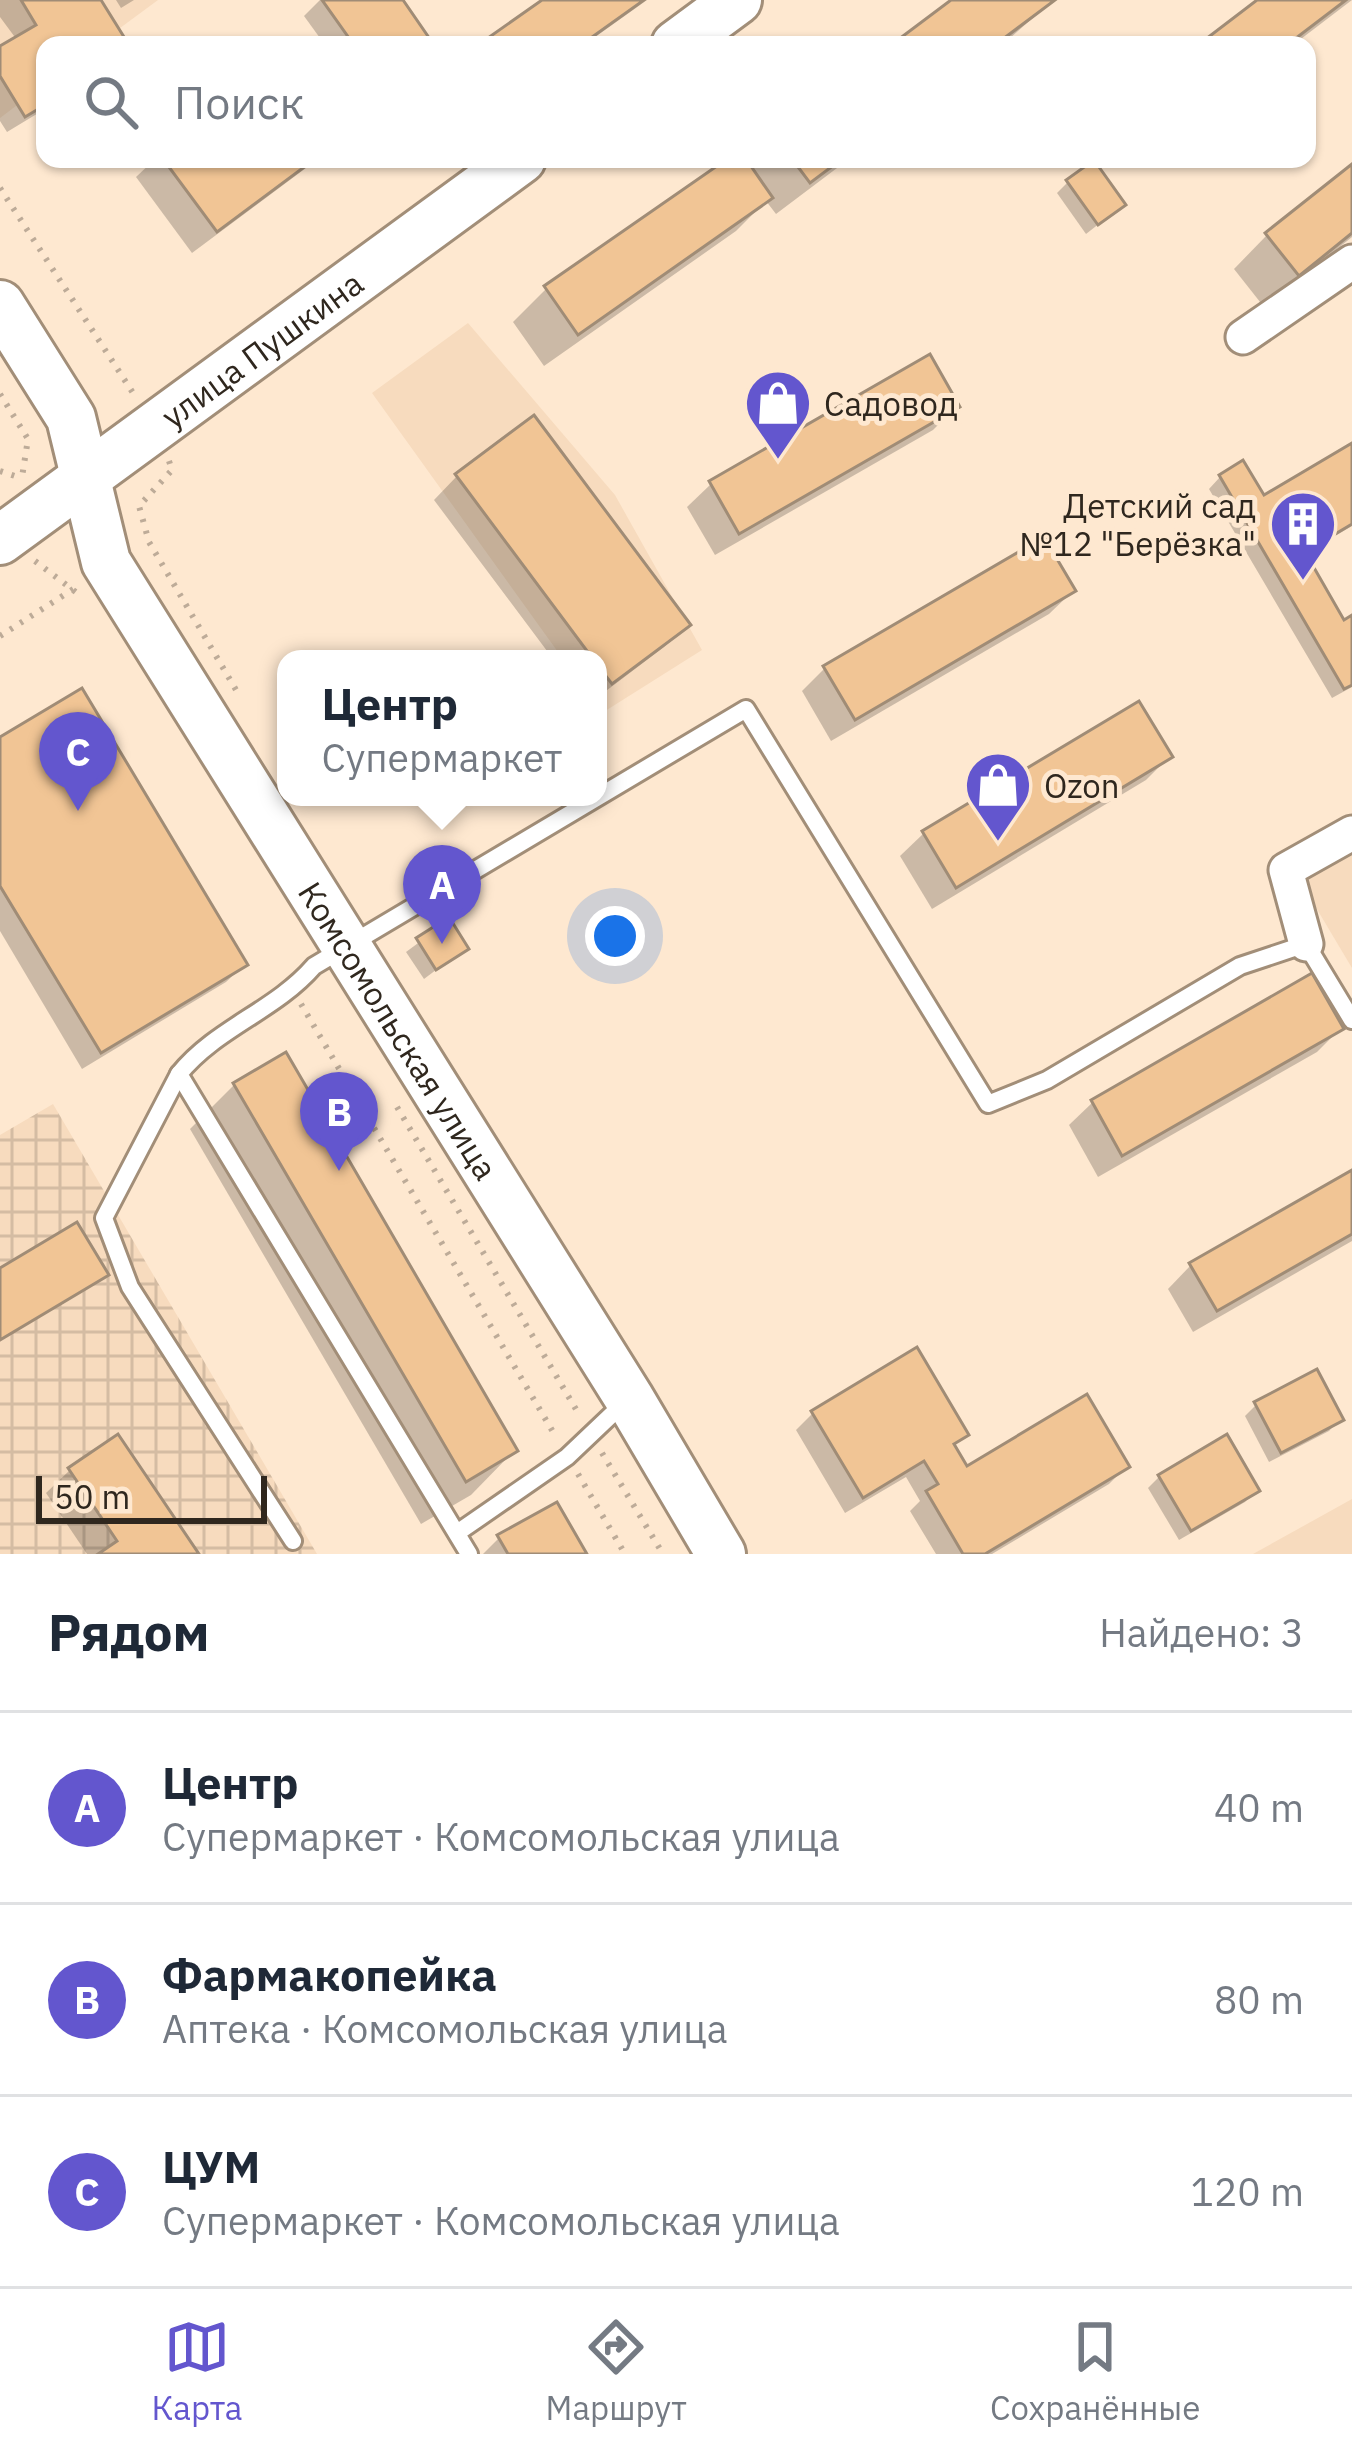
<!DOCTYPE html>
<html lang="ru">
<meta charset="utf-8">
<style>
:root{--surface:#fff;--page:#f2f2f3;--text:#1f2937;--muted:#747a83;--line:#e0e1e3;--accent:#6356ce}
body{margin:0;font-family:"IBM Plex Sans",sans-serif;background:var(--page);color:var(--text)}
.scale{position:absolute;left:36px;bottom:30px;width:231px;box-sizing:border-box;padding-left:12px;border:6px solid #2f271e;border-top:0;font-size:33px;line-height:42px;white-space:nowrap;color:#2f271e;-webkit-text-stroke:9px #fee8d0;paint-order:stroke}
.you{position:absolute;left:615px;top:936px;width:42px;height:42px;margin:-30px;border:9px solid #fff;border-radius:50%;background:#1a73e8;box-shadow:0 0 0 18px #1a73e833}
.badge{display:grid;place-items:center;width:78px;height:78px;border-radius:50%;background:var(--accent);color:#fff;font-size:39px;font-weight:700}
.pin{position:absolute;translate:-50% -99px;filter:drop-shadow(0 3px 6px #0008)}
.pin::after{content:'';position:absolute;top:63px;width:42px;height:36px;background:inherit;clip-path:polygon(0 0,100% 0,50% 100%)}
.popup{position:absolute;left:277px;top:650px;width:330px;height:156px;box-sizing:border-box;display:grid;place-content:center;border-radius:24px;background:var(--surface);filter:drop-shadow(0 3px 9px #0005);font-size:39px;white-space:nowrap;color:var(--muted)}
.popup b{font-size:45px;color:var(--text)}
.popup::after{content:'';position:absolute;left:50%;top:100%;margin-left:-24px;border:24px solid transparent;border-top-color:var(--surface)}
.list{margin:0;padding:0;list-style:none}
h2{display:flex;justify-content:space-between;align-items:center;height:156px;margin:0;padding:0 48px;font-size:51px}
h2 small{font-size:39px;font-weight:400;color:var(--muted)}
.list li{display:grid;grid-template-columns:78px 1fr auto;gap:36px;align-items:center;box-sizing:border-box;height:192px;padding:0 48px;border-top:3px solid var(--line)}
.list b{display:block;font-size:45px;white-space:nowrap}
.list p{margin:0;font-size:39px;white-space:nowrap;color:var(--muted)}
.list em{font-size:39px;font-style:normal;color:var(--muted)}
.icon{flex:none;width:66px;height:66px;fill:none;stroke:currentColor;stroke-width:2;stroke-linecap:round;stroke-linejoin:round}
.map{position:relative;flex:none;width:1352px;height:1554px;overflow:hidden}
.search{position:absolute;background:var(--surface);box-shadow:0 3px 9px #0004;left:36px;right:36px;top:36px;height:132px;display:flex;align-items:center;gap:30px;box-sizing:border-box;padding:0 42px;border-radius:24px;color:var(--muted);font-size:45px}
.sheet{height:732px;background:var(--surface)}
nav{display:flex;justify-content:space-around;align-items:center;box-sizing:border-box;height:168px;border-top:3px solid var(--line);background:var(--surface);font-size:33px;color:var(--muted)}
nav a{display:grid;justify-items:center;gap:6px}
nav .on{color:var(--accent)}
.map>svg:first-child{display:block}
.built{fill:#f7dbbe}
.industrial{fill:url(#industrial-grid)}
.shadow{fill:#0003}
.building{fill:#f1c595;stroke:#a08c76;stroke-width:3}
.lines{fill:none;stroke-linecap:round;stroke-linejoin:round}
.lane-casing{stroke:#a28e78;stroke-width:22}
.street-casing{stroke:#a28e78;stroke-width:39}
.secondary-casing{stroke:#a28e78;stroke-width:54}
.path{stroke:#bdab98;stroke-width:6;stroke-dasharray:3 9;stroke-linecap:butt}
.lane{stroke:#fff;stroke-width:16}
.street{stroke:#fff;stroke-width:33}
.secondary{stroke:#fff;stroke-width:48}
.labels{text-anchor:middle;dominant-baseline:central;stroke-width:10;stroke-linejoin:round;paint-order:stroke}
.street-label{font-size:33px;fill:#2f271e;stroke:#fee8d0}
.poi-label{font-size:33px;fill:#2f271e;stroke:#fee8d0;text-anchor:start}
</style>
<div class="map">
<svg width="1352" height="1554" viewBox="0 0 1352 1554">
<defs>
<pattern id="industrial-grid" width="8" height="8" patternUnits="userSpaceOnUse" patternTransform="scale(3)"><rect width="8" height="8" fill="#f7dbbe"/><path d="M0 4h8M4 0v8" fill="none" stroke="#d4bca3"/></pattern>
</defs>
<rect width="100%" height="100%" fill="#fee8d0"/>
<g class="built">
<path d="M0 0H158L97 45H45V84L0 118Z"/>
<path d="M468 323 615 495 702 650 602 713 598 708V659H563L372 393Z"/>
<path d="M1352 840V968L1296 874Z"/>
<path d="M1352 1499V1554H1253Z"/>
</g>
<path class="industrial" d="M53 1104 317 1554H0V1135Z"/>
<g class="shadow">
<path d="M0 0H98L125 45H45V109L7 132 0 121V50L17 40 0 17Z"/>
<path d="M116 0H134L121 8Z"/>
<path d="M320 0H399L431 45H325L304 16Z"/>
<path d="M547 0H647L584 45H483Z"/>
<path d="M956 0H1053L1002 45H896Z"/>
<path d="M1262 0H1352L1293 45H1203Z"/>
<path d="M155 159H318L192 253 136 177Z"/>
<path d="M732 159H742L746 164 751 159H849L776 214 766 201 736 231 544 366 513 322 546 289Z"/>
<path d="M1352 168V237L1264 307 1234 269 1267 235Z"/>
<path d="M1068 182 1123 205 1086 234 1057 193Z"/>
<path d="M957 406 933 430 715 555 687 507 711 484Z"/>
<path d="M533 419 687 624 664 647 598 697V659H553L434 500 457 476Z"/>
<path d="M1352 447V526L1303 555 1343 624 1352 619V687L1332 698 1209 489 1220 477 1262 499Z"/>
<path d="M1073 591 1049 614 831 741 802 691 825 668Z"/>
<path d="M0 741 244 965 226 982 82 1069 0 931Z"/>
<path d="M1169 757 1146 780 932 909 900 856 924 833Z"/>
<path d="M448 921 465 948 424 979 406 952Z"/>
<path d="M1340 1029 1317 1052 1098 1177 1069 1125 1093 1102Z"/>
<path d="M234 1085 515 1450 471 1495 421 1524 190 1129Z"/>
<path d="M1352 1173V1241L1193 1332 1168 1289 1191 1265Z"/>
<path d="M1256 1405 1340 1419 1329 1431 1269 1462 1245 1416Z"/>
<path d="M813 1413 965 1435 952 1447 966 1470 1126 1467 1109 1484 992 1554H936L910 1511 920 1501 906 1477 845 1513 796 1430Z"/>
<path d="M70 1470 196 1554H87L46 1493Z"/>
<path d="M1159 1477 1256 1490 1245 1502 1179 1540 1148 1488Z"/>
<path d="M499 1538 583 1554H483Z"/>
</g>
<g class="building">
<path d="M21 0H101L129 45H45V105L25 117 0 76V46L36 25Z"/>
<path d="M322 0H403L434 45H354Z"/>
<path d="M542 0H644L581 45H478Z"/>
<path d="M951 0H1055L995 45H891Z"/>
<path d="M1257 0H1346L1287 45H1198Z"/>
<path d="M163 159H315L217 232Z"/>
<path d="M727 159H746L773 198 578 335 544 286Z"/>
<path d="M792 159H842L810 183Z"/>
<path d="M1094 160 1126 205 1098 225 1066 180Z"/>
<path d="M1352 164V233L1299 276 1265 233Z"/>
<path d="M930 354 960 407 739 534 709 481Z"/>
<path d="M534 415 691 625 612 684 598 666V659H593L455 474Z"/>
<path d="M1352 443V524L1305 552 1344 620 1352 615V685L1344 689 1219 475 1243 460 1264 495Z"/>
<path d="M1044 537 1076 591 855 720 823 666Z"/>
<path d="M82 688 248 965 101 1053 0 886V737Z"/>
<path d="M1139 701 1173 757 956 888 922 831Z"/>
<path d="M449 917 469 949 436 970 416 938Z"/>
<path d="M1312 973 1344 1029 1122 1156 1091 1100Z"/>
<path d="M286 1052 518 1451 466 1482 233 1083Z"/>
<path d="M1352 1170V1234L1217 1311 1189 1263Z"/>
<path d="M77 1222 109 1275 0 1340V1268Z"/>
<path d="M917 1347 969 1435 954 1444 967 1466 1087 1394 1130 1467 985 1554H963L926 1491 938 1484 924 1461 863 1498 811 1411Z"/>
<path d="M1317 1369 1344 1420 1281 1453 1254 1402Z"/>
<path d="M118 1434 199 1554H98L117 1541 68 1468Z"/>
<path d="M1227 1434 1260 1491 1191 1531 1158 1475Z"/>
<path d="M557 1502 587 1554H508L497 1535Z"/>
</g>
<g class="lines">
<g class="lane-casing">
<g id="lane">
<path d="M179 1074 104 1218 130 1287 293 1541"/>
<path d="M457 1533 567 1457 626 1401"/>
<path d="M469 1554 179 1074C216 1028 275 1011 314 966L746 709 988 1104 1047 1080 1240 966 1306 944 1352 1020"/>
</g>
</g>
<g class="street-casing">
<g id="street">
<path d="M1243 337 1352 262"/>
<path d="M1306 944 1286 870 1352 833"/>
</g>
</g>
<g class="secondary-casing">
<g id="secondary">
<path d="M676 45 737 0"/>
<path id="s1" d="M0 305 71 418 106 562 629 1398 721 1554"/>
<path id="s2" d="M0 540 521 159"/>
</g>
</g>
<g class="path">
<path d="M0 188 135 396"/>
<path d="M0 394 28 439 22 477"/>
<path d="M169 461 172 470 139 506 149 542 239 695"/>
<path d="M0 471 18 477"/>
<path d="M35 561 77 593"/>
<path d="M0 636 75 588"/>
<path d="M301 1004 556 1437"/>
<path d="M397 1107 580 1416"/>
<path d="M602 1453 663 1554"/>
<path d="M578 1474 625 1554"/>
</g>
<use href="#lane" class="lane"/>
<use href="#street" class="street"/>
<use href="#secondary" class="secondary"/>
</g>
<defs>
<g id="shop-pin" transform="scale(3.45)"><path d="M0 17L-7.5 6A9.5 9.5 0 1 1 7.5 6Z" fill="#6356ce" stroke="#fee8d0"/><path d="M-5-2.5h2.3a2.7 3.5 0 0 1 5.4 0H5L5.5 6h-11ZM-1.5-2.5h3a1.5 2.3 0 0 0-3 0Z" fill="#fff"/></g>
<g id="building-pin" transform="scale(3.45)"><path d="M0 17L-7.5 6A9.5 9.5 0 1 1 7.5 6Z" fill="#6356ce" stroke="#fee8d0"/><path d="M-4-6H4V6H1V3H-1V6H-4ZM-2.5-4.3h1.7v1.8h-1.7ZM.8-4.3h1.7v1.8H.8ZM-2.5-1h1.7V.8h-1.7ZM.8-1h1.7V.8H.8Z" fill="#fff"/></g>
</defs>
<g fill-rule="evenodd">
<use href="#shop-pin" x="778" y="403"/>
<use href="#building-pin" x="1303" y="524"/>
<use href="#shop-pin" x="998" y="785"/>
</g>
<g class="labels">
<g class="street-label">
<text stroke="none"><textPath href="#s2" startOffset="324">улица Пушкина</textPath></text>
<text stroke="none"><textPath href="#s1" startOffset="834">Комсомольская улица</textPath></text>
</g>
<g class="poi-label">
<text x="824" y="403">Садовод</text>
<text x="1256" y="505" text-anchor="end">Детский сад<tspan x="1256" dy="38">№12 "Берёзка"</tspan></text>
<text x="1044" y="785">Ozon</text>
</g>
</g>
</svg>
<div class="scale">50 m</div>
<div class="you"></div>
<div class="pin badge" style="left:442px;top:944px">A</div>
<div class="popup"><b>Центр</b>Супермаркет</div>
<div class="pin badge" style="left:339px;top:1171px">B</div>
<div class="pin badge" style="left:78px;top:811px">C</div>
<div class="search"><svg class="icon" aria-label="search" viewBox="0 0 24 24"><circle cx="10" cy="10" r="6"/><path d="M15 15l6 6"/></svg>Поиск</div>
</div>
<section class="sheet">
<h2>Рядом<small>Найдено: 3</small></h2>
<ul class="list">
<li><span class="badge">A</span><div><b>Центр</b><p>Супермаркет · Комсомольская улица</p></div><em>40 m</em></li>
<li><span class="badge">B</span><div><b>Фармакопейка</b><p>Аптека · Комсомольская улица</p></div><em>80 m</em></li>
<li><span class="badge">C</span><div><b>ЦУМ</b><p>Супермаркет · Комсомольская улица</p></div><em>120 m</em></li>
</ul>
</section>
<nav>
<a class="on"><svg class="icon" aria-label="map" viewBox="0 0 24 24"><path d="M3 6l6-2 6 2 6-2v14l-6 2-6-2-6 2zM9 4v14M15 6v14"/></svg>Карта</a>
<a><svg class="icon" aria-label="directions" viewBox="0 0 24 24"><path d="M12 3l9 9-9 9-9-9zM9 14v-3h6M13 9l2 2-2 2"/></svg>Маршрут</a>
<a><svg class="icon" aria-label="saved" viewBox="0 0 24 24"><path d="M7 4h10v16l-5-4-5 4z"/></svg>Сохранённые</a>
</nav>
